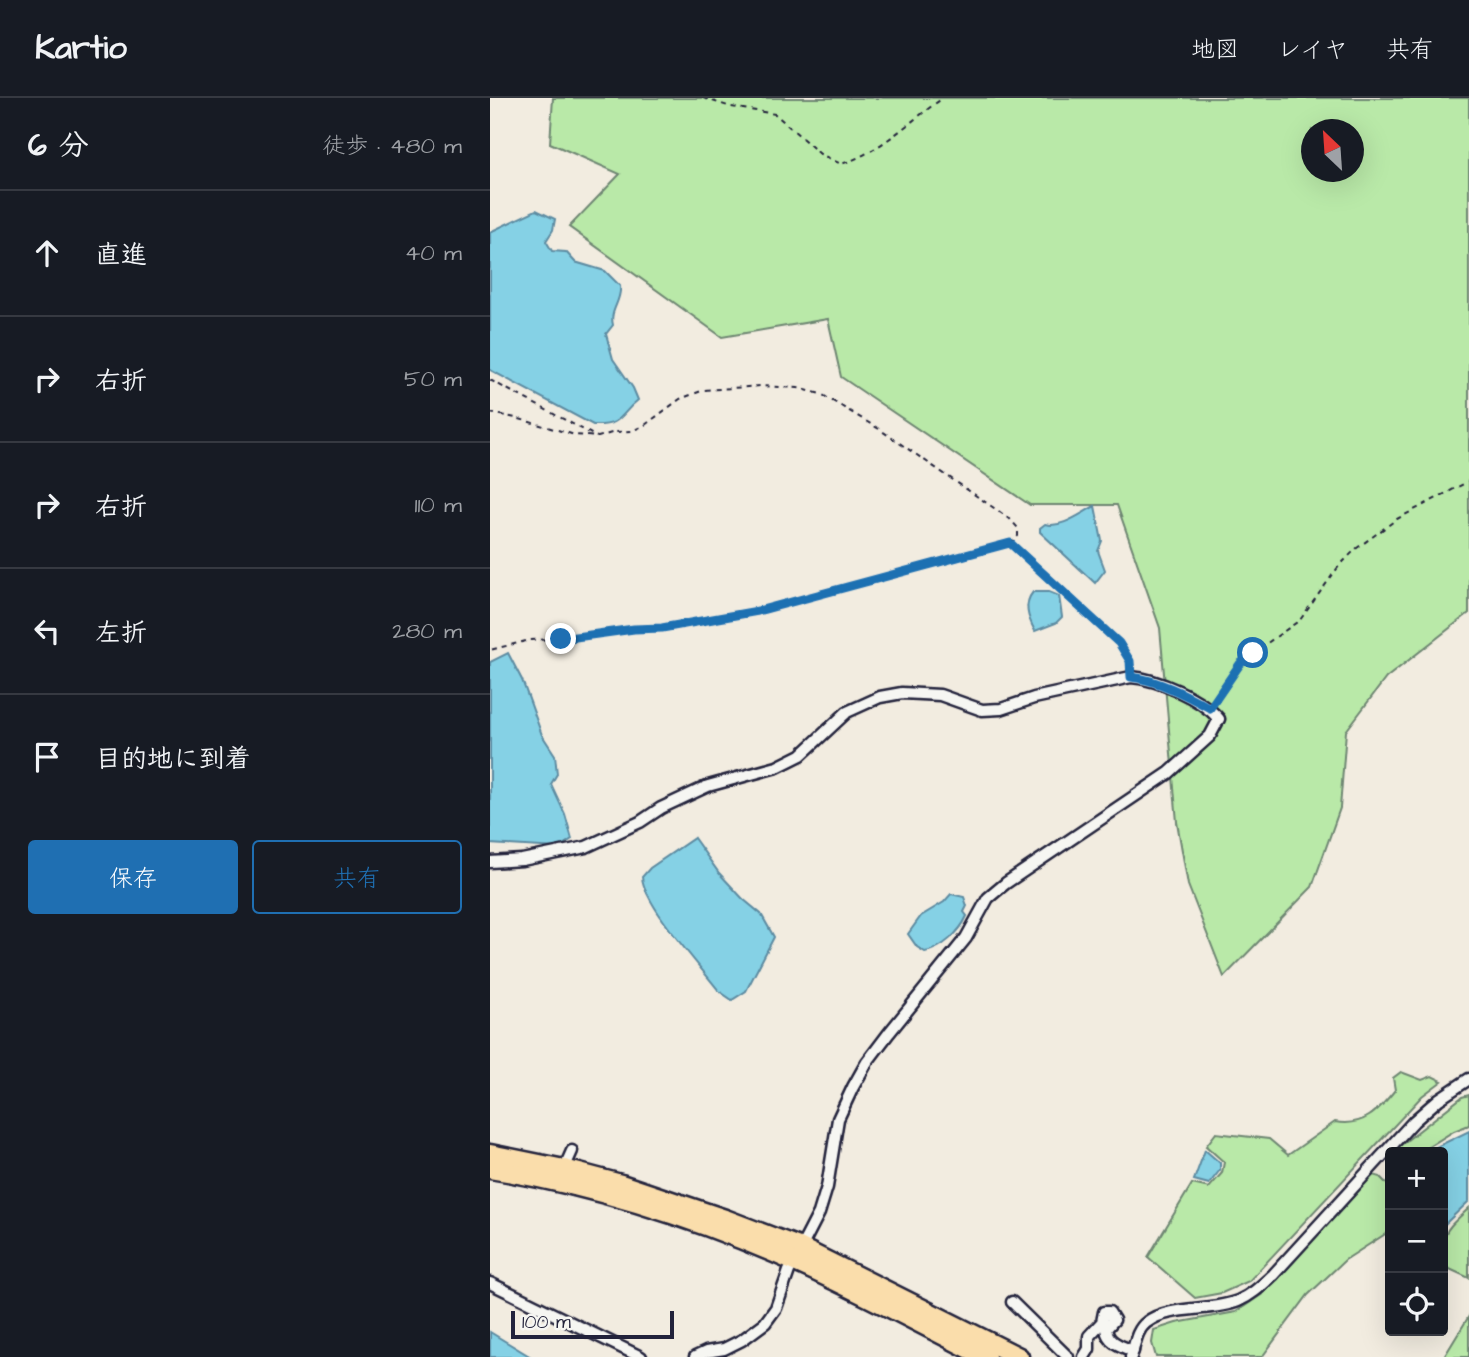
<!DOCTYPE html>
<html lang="ja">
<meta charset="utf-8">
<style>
:root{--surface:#171b24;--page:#242831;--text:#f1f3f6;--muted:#9ea1a6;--line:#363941;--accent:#1f6fb2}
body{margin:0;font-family:"Architects Daughter","Klee One",sans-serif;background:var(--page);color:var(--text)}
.controls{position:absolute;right:21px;bottom:21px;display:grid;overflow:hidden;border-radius:7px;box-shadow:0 7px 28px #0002}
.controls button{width:63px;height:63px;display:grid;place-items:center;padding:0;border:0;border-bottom:2px solid var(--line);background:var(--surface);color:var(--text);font:35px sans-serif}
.compass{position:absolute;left:811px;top:21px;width:63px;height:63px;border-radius:50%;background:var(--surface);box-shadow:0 7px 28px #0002;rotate:335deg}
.scale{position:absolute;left:21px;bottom:18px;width:163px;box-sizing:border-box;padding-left:7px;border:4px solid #22223b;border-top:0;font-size:19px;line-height:24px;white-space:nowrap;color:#22223b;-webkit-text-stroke:5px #f6f6f2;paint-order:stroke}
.stop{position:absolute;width:21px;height:21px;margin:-16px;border:5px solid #1f6fb2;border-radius:50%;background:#fff}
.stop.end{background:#1f6fb2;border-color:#fff;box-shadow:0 2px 7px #0008}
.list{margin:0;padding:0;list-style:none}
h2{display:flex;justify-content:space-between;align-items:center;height:91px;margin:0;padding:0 28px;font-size:30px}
h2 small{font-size:23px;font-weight:400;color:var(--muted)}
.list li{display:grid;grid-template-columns:46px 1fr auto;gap:21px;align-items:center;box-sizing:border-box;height:126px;padding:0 28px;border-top:2px solid var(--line)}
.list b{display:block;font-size:26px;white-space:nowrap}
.list em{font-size:23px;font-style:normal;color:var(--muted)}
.actions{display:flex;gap:14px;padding:21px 28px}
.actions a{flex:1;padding:16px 0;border:2px solid var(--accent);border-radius:7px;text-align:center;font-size:24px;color:var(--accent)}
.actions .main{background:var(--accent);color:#fff}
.icon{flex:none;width:38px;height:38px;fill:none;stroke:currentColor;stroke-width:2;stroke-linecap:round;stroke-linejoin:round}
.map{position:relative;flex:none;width:979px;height:1259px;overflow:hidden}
header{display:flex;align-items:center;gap:42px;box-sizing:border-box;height:98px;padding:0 35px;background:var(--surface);border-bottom:2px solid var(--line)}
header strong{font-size:33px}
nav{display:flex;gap:38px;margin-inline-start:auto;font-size:24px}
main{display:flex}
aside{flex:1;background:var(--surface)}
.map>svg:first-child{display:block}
.green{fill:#b9e9a8;stroke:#6e8672;stroke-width:2;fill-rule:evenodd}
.water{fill:#85d1e5;stroke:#5d8ba1;stroke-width:2}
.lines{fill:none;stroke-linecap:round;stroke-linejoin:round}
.street-casing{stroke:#22223b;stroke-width:15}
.highway-casing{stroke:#22223b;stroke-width:23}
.path{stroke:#22223b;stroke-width:2;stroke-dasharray:5 5;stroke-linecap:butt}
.street{stroke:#f6f6f2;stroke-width:10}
.highway{stroke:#faddab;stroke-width:18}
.route{stroke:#1f6fb2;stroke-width:9}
</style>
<header>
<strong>Kartio</strong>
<nav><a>地図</a><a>レイヤ</a><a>共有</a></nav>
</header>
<main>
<aside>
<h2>6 分<small>徒歩 · 480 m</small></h2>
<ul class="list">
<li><svg class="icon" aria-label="ahead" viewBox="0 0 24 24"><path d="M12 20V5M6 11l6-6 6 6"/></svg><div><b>直進</b></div><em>40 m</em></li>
<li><svg class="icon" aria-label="right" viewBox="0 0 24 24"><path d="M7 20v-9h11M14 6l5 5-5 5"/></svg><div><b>右折</b></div><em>50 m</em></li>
<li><svg class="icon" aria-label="right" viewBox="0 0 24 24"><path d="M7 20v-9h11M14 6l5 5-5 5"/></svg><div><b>右折</b></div><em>110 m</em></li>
<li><svg class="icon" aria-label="left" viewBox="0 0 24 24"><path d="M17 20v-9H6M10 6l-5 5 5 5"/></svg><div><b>左折</b></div><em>280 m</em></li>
<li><svg class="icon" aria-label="arrive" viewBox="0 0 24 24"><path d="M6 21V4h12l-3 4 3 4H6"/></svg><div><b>目的地に到着</b></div></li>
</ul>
<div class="actions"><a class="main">保存</a><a>共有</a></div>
</aside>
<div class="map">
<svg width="979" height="1259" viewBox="0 0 979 1259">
<rect width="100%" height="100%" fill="#f2ece0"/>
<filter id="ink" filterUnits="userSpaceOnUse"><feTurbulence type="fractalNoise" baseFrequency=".0143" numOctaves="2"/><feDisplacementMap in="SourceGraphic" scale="14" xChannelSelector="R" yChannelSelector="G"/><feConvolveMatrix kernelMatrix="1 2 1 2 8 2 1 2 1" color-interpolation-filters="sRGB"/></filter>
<g filter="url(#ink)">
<g class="green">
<path d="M63 0H979V515L896 580 856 633 850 710 822 789 734 879 698 787 687 724 670 530 627 407H540L351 279 338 221 232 239 79 129 130 76 60 45ZM822 32H864V74H822Z"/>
<path d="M911 974 932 982 942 978 952 983 932 998 759 1183 732 1195 705 1200 658 1159 702 1086 719 1090 732 1075 734 1064 716 1048 726 1035 779 1041 798 1057 845 1024C874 1029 888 1013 905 992L903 980Z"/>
<path d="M979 997V1027L964 1033 935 1051 902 1054 972 999Z"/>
<path d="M883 1077 890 1079 900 1089V1133L855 1162 818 1197 772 1259H666L662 1245 664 1232 686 1225 746 1214 774 1195 853 1105Z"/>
<path d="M979 1110V1180L953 1168C953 1131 953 1135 979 1110Z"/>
<path d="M979 1218V1259H954Z"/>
</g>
<g class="water">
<path d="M46 112 65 121 63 132 56 143 62 153 76 154 85 164 115 173 130 188C132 203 119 212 123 227L116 236 123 261 143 290 148 302C129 317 133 328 103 327L0 272V134Z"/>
<path d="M605 408 612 443 608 453 615 472 605 485 550 434V430L555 426C571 431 591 415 605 408Z"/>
<path d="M543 494H559L569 498 572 519 566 525 545 533C538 520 533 506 543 494Z"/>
<path d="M18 555 32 582 52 637 65 657 67 676 61 686 75 716 82 741 68 750 0 746V564Z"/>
<path d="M204 740 229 775 253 801 271 816 284 839 256 893 242 902 229 893C210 868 154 807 152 779L160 770Z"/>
<path d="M461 796 474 799 477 808 474 814 477 818C470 834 452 851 435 854L427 849 418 836 431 818 454 804Z"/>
<path d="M979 1033V1103L955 1126 953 1123V1054H936Z"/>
<path d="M715 1052 730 1065V1072L719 1086 704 1082Z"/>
<path d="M0 1234 41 1259H0Z"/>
</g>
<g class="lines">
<g class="street-casing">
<g id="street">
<path d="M0 764 32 762 96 749 150 724 171 710 218 688 287 669 311 657 357 614 390 599 412 595 450 597 492 612 511 611 544 600 641 579C667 581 711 600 729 621L720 638 679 675 516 785 498 800 476 840 399 935 377 964 363 989 348 1021 337 1089 329 1115 299 1173 286 1210 275 1225 252 1242 234 1251 216 1254 205 1259"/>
<path d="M74 1071 82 1053"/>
<path d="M0 1185 151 1259"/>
<path d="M522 1204 578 1259"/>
<path d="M594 1259 599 1251V1238L612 1224 614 1214H619L624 1222 616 1231C618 1245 631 1248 643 1253"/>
<path d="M641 1259C645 1247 646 1232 657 1224 679 1207 721 1214 748 1203 762 1197 772 1187 783 1177L924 1023 949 1001 979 981"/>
</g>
</g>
<g class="highway-casing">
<g id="highway">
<path d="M0 1056 74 1071 131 1086 235 1121 311 1150 529 1259"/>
<path d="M0 1071C105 1088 208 1121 305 1164 370 1193 432 1227 496 1259"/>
</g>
</g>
<g class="path">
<path d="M213 0 241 9 285 16 330 56 351 66C389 55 421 22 453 0"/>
<path d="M0 282 107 339"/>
<path d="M0 315 26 320 85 337 108 339 125 334 142 333 155 327 190 301 214 292 271 288 308 290 331 296 389 331 520 421 528 430V438L520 445 268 513 172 530 143 531 71 541 40 542 0 552"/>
<path d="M521 445 629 545 635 552 640 568"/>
<path d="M725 603 750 566 763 555 810 522 849 468 867 450 907 421 979 383"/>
</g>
<use href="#street" class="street"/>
<use href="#highway" class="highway"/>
</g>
</g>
<g class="lines" filter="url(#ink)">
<path class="route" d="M71 541 144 531 172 530 268 513 520 445 629 545 640 563 641 579C668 582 696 597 720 610L750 566 763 555"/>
</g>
</svg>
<div class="controls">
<button>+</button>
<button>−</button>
<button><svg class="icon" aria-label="locate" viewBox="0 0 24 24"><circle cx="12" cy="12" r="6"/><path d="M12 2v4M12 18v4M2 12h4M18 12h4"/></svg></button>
</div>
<svg class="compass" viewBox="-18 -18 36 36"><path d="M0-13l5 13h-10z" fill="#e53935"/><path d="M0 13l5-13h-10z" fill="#9ea1a6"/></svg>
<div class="scale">100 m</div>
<div class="stop" style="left:763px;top:555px"></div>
<div class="stop end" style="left:71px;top:541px"></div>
</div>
</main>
